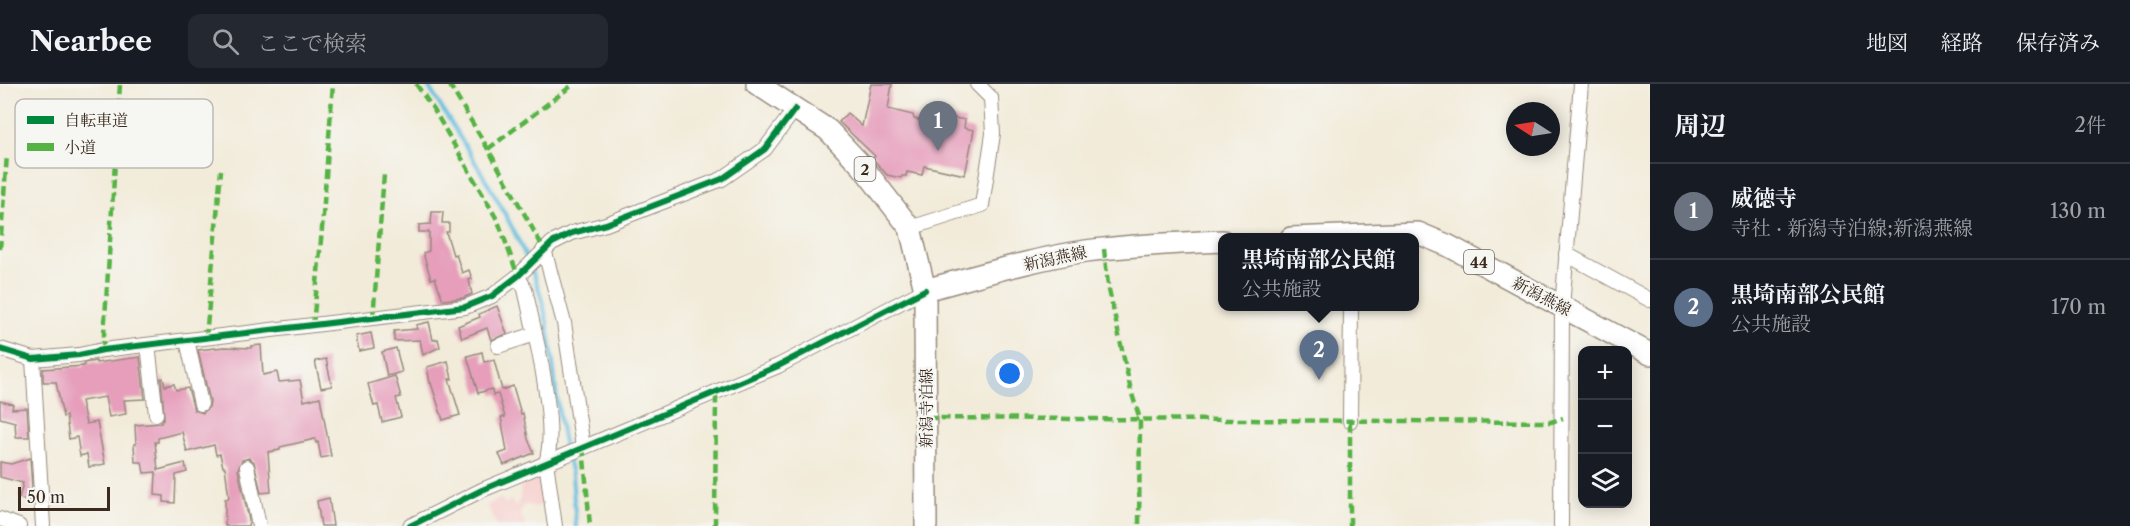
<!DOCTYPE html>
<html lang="ja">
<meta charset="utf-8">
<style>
:root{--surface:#171b24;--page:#242831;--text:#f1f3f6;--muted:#9ea1a6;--line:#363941;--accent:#b45309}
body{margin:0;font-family:"Libre Caslon Text","Noto Serif JP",serif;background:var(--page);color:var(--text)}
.controls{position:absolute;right:18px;bottom:18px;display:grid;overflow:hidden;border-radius:12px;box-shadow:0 3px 15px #0003}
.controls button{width:54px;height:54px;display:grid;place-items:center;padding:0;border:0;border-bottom:2px solid var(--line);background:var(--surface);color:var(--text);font:30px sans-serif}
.compass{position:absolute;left:1506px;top:18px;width:54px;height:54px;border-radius:50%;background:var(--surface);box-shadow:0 3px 15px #0003;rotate:282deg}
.scale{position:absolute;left:18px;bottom:15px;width:92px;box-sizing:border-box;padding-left:6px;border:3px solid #3b2a1e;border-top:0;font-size:16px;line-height:21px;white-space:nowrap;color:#3b2a1e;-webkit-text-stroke:4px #f6f6f2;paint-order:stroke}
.you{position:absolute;left:1010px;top:290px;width:21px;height:21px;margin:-15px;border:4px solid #fff;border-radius:50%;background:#1a73e8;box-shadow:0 0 0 9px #1a73e833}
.badge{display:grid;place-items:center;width:39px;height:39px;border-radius:50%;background:var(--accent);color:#fff;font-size:20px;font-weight:700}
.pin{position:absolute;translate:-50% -50px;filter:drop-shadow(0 2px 3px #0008)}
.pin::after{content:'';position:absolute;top:32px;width:21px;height:18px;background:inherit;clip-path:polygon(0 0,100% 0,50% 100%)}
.popup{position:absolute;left:1218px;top:149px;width:201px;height:78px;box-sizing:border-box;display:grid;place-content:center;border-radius:12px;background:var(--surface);filter:drop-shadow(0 2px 4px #0005);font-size:20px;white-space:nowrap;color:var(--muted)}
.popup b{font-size:22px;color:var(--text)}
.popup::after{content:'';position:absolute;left:50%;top:100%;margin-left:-12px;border:12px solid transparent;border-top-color:var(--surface)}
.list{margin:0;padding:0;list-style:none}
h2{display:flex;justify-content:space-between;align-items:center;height:78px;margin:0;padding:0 24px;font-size:26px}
h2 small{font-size:20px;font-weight:400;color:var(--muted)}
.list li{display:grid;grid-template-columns:39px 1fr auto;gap:18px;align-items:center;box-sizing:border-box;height:96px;padding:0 24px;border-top:2px solid var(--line)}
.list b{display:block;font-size:22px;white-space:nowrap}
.list p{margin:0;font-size:20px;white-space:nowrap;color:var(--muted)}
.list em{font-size:20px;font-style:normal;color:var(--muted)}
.icon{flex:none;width:33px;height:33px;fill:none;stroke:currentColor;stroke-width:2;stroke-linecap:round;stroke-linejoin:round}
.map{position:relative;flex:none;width:1650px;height:442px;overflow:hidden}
header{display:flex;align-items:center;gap:36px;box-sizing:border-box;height:84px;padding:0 30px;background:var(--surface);border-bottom:2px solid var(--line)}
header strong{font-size:28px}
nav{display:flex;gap:33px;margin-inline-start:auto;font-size:21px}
.search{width:420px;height:54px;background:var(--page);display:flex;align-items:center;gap:15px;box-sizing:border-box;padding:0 21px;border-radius:12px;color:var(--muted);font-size:22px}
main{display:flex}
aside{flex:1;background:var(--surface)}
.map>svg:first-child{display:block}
.built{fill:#f7d0ce}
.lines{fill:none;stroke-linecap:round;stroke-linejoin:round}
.stream{stroke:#61bddf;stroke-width:4}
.building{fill:#e69ebb}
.street-casing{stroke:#968a7c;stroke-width:16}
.primary-casing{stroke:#968a7c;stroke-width:24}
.street{stroke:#fff;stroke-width:14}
.primary{stroke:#fff;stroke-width:21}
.quiet{stroke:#57b245;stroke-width:4.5;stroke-dasharray:9 4.5;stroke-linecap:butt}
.cycleway-casing{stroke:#f6f6f2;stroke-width:10}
.cycleway{stroke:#00873e;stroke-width:6}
.labels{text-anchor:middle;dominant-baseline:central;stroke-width:5;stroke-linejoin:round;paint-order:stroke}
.shield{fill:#f6f6f2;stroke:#73675e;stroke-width:1.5}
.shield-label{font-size:15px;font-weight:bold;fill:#3b2a1e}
.street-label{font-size:16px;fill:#3b2a1e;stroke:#f6f6f2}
.key{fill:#f6f6f2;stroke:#beb9b2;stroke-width:1.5}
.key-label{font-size:16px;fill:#3b2a1e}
</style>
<header>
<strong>Nearbee</strong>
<div class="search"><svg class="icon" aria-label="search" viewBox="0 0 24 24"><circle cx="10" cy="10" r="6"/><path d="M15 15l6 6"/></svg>ここで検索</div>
<nav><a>地図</a><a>経路</a><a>保存済み</a></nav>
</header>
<main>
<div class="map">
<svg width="1650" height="442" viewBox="0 0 1650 442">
<rect width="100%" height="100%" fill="#f6f6f2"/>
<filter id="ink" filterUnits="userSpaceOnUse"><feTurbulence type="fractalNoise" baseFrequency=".0167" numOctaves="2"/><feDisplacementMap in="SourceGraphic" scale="12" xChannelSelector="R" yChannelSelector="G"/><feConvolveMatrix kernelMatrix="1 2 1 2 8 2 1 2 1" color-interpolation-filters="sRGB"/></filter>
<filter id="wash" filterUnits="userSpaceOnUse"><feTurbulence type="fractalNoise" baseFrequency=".008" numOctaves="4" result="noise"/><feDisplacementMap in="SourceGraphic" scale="24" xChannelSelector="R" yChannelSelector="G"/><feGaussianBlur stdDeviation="1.35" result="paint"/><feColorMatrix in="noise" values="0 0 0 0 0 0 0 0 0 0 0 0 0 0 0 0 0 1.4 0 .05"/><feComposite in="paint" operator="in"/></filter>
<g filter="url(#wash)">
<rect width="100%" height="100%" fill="#f2ebd9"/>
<path class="built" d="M532 395 540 397 544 401 545 415 537 423 525 420 520 429 526 442H497L487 421 501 414 505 420 511 416 515 423 520 415 521 402Z"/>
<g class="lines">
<g class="stream">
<path d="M427 0C466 65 511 129 537 200 556 254 552 312 566 367"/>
<path d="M568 374 572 390 576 442"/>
</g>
</g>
<g id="blocks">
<g class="building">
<path d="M871 0H892L888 25 913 31 914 35 939 40 940 31 965 36 964 44 974 46 965 91 924 82 922 91 907 88 906 92H902L901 94 887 91 873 75 875 72 839 38 847 29 862 42Z"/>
<path d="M432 128H443L442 139H449V148H446L453 171 456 170 462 189 469 186 472 195 469 196 472 210 463 214 443 216 435 194 431 195 423 169 429 167V148H419V141L431 140Z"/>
<path d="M497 222 507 250 491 256 487 244 462 254 458 242 480 233 479 230Z"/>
<path d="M429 238 433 256 438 255 440 263 423 271 420 256 394 257V247L417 245 416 241Z"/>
<path d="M371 249 374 264 359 267 356 252Z"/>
<path d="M261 261 263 291 277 288 279 298 300 296 304 317 320 313 331 372 321 374 318 358 316 359 315 355 280 363V366L268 368 271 408 261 409 254 378 249 374 242 376 238 385 249 436 248 442H225V415L229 414 225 383H223L220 370 216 371 214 361 187 368 182 348 158 354V358H155L158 386 185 379 187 388 176 391 175 419 164 418V412L155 411 156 388 144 389 142 378H135L134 360H136L135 341 161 339 164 333 161 294H163L165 302 174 300 176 306 188 304 194 326 203 329 209 323 210 318 198 266 224 263 251 264V262Z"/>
<path d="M396 264 402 288 387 292 382 268Z"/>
<path d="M482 268 484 278 494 276 502 306 513 302 521 330 523 329 528 355 534 369 504 381 499 370 507 367 501 333H505L498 310 493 311 492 305 478 309 467 272Z"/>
<path d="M140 273 145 315 124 316 126 330 109 333 105 313 81 317 86 340 97 338 105 380 89 383 87 370 80 372 77 353 69 355 66 332 63 333 56 298H43V285L84 282V279L96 277V279Z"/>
<path d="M326 275 332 302 321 304 315 277Z"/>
<path d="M448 277 452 295H449L460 331 443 336 431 299H430L427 283Z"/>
<path d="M395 292 401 313 396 314 401 333 382 338 378 321 374 322 368 300Z"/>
<path d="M0 317 13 320 12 325 27 324 29 353H16L15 338 0 334Z"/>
<path d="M30 374 33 418 19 414 23 399 0 393V378L11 380Z"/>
<path d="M329 414 333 442H321L317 417Z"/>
</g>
</g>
</g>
<g filter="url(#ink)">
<use href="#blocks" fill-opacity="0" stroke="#968a7c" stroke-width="1.5"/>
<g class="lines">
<g class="street-casing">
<g id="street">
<path d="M910 144 982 121 993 50 991 14 977 0"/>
<path d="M544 165 564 239 583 363"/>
<path d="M1566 170 1650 216"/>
<path d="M535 250C542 280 556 350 546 378L555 442"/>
<path d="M187 256 201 320"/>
<path d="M148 261 156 330"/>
<path d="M498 262 535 250 525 205 518 192"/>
<path d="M0 265 33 275 79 271 103 266 465 223 492 212 518 192 552 159 572 149 606 140 722 95 765 65 795 25"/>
<path d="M33 275 43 442"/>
<path d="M1350 337 1351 222"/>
<path d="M247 383 259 442"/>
<path d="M0 435 19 442"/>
<path d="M410 442 482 406 778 282 925 206"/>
<path d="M1561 442 1562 223 1581 0"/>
</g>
</g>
<g class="primary-casing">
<g id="primary">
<path d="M757 0 828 46 862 82 910 144 925 206 926 442"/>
<path d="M1291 154 1418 149 1449 162 1650 270"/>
<path d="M925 206C978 192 1032 175 1086 167 1131 161 1177 159 1223 157"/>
</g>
</g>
<use href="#street" class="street"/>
<use href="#primary" class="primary"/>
<g class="quiet">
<path d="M416 0 434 26 498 137 518 192"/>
<path d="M449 0 488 65 544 165"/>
<path d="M488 65 574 0"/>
<path d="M0 165 7 71"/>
<path d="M1104 165 1108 201 1131 307 1140 335 1139 442"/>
<path d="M373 235 384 90"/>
<path d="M313 242 322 145 333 0"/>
<path d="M206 254 221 86"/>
<path d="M103 266 120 0"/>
<path d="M927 334 1551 338 1563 334"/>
<path d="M583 363 590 442"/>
<path d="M715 442 716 308"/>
<path d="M1350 442V337"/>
</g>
<g class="cycleway-casing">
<g id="cycleway">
<path d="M0 265 33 275 79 271 103 266 465 223 492 212 518 192 552 159 572 149 606 140 722 95 765 65 795 25"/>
<path d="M410 442 482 406 778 282 925 206"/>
</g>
</g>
<use href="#cycleway" class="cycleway"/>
</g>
</g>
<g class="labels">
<g class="shield">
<rect x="854.5" y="73" width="21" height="24" rx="4.5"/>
<rect x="1464" y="166" width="30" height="24" rx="4.5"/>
</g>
<g class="shield-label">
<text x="865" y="85">2</text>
<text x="1479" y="178">44</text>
</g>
<g class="street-label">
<text transform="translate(1055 174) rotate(-12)">新潟燕線</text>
<text transform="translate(1542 212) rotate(28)">新潟燕線</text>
<text transform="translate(926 324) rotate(-90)">新潟寺泊線</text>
</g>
</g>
<rect x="15" y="15" width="198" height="69" rx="9" class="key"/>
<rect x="27" y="32" width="27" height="8" fill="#00873e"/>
<rect x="27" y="59" width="27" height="8" fill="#57b245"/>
<g class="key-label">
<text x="64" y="42">自転車道</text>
<text x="64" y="69">小道</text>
</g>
</svg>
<div class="controls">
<button>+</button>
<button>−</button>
<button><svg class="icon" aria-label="layers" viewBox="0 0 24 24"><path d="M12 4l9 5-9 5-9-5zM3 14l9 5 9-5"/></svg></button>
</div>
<svg class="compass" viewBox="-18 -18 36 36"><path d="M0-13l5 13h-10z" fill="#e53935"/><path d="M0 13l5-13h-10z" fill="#9ea1a6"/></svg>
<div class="scale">50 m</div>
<div class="you"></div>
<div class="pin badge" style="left:938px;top:67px;background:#6b7280">1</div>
<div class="pin badge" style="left:1319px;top:296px;background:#5c6f8a">2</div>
<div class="popup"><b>黒埼南部公民館</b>公共施設</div>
</div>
<aside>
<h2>周辺<small>2件</small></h2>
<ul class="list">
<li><span class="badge" style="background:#6b7280">1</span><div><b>威徳寺</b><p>寺社 · 新潟寺泊線;新潟燕線</p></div><em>130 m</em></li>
<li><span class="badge" style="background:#5c6f8a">2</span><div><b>黒埼南部公民館</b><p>公共施設</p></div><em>170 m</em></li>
</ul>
</aside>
</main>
